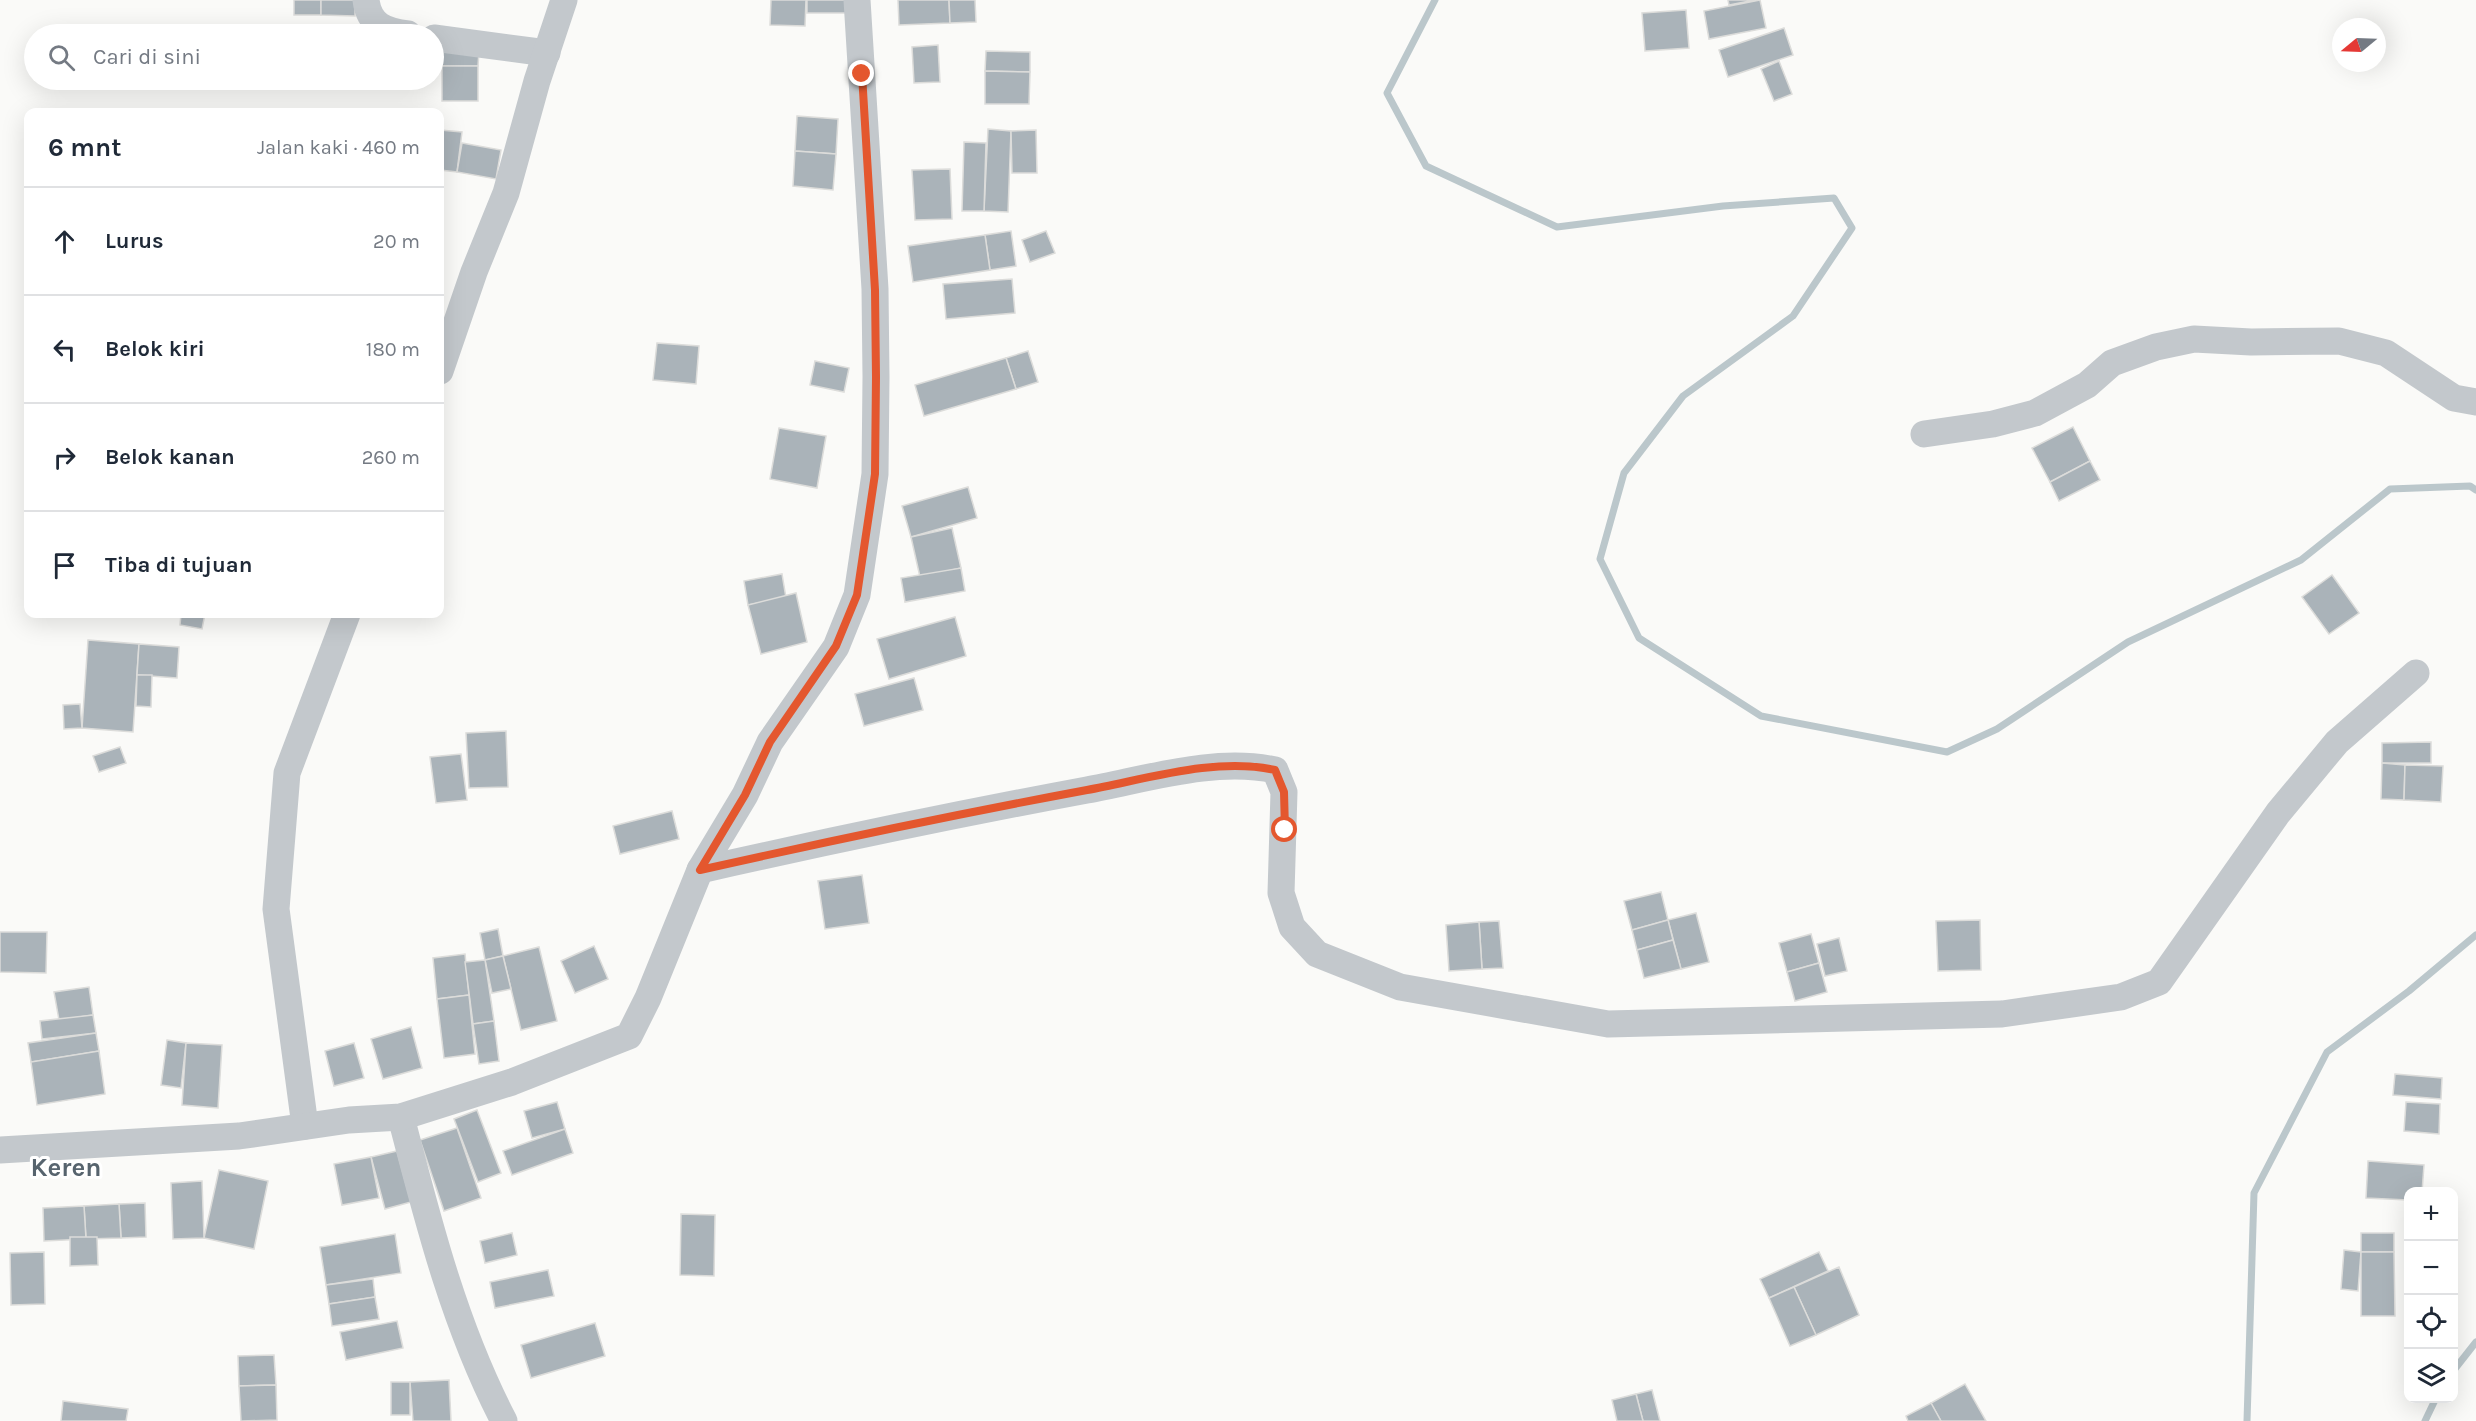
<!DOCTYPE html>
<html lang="id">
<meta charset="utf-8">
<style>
:root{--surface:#fff;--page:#f6f6f7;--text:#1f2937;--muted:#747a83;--line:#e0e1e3}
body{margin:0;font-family:Karla,sans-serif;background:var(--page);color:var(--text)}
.controls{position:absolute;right:18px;bottom:18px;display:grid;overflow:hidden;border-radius:12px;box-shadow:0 6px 24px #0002}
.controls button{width:54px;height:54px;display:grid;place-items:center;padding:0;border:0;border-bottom:2px solid var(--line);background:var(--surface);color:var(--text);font:30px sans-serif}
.compass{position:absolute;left:2332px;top:18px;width:54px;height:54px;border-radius:50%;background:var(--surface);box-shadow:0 6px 24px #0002;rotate:251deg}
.stop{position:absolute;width:18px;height:18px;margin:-14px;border:4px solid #e4572e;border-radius:50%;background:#fff}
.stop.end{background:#e4572e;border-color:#fff;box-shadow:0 2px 6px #0008}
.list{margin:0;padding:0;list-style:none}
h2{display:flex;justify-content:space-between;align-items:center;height:78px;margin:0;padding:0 24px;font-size:26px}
h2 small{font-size:20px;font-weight:400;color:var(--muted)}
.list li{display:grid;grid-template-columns:39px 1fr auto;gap:18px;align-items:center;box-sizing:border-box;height:108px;padding:0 24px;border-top:2px solid var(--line)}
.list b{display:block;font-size:22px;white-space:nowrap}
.list em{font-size:20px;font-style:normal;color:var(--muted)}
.icon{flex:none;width:33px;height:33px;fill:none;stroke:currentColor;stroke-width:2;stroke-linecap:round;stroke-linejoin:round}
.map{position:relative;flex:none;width:2476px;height:1421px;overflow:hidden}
.search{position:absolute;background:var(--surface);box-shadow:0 6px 24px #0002;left:24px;top:24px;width:420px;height:66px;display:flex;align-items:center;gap:15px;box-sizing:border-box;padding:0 21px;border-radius:33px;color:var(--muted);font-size:22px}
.panel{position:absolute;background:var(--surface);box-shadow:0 6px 24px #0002;left:24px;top:108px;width:420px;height:510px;border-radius:12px}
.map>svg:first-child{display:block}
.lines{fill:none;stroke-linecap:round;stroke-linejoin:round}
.stream{stroke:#bbc7cb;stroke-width:7}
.building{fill:#aab3b9;stroke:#dcdcda;stroke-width:1.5}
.minor{stroke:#c3c8cc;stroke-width:27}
.route{stroke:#e4572e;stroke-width:8}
.labels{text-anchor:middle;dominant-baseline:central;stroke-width:6;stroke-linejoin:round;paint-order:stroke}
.quarter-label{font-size:26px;font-weight:bold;fill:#57646e;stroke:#fff}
</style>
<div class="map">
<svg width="2476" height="1421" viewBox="0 0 2476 1421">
<rect width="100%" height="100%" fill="#fafaf8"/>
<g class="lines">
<g class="stream">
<path d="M1435 0 1387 93 1426 166 1557 227 1723 206 1834 198 1852 228 1793 316 1683 396 1624 473 1600 559 1639 638 1761 716 1947 752 1997 729 2128 642 2301 560 2390 489 2470 486 2476 490"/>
<path d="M2454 1370 2476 1342"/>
<path d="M2247 1421 2254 1193 2327 1052 2409 991 2476 935"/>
<path d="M2425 1421 2436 1398"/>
</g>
</g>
<g class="building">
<rect x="294" y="0" width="27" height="15"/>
<path d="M321 0H355V16L321 15Z"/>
<path d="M771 0H806L805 26 770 25Z"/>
<path d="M807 0H851L850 13H807Z"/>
<path d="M898 0H949L950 23 899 25Z"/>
<path d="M949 0H975L976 22 950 23Z"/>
<path d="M1728 0H1755L1729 5Z"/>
<path d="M1760 0 1766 28 1709 39 1704 11Z"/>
<path d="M1686 10 1689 48 1645 51 1642 13Z"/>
<path d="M1784 28 1793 55 1728 77 1719 50Z"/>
<path d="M938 45 940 82 914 83 912 47Z"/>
<path d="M443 51H479L478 66H442Z"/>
<path d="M986 51 1030 52V72L985 71Z"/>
<path d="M1779 61 1792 94 1774 101 1761 69Z"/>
<rect x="442" y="66" width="36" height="35"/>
<path d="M985 71 1030 72 1029 104H985Z"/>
<path d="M797 116 838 119 836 154 795 151Z"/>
<path d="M988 129 1011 131 1008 212 984 211Z"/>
<path d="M440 130 462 132 457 172 440 170Z"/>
<path d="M1036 130 1037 173H1012L1011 131Z"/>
<path d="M964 142 986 143 984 211H962Z"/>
<path d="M462 143 501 150 496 179 457 172Z"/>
<path d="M795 151 836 154 833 190 793 186Z"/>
<path d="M950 169 952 219 915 220 912 170Z"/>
<path d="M1011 231 1016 266 990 270 985 235Z"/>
<path d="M1046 231 1055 253 1030 262 1022 240Z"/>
<path d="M985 235 990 270 913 282 908 246Z"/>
<path d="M1012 279 1015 313 946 319 943 284Z"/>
<path d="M657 343 699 346 696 384 653 380Z"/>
<path d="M1028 351 1038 382 1016 389 1006 358Z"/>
<path d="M1006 358 1016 389 924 416 915 385Z"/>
<path d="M815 361 849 368 844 392 810 385Z"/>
<path d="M2073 427 2090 461 2050 482 2032 448Z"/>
<path d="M779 428 826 436 817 488 770 479Z"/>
<path d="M2090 461 2100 480 2059 501 2050 482Z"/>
<path d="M968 487 977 518 911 537 902 506Z"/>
<path d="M952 528 961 568 920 577 911 537Z"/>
<path d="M961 568 965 591 905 602 901 578Z"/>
<path d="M782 574 786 598 748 605 744 581Z"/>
<path d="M2332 575 2359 613 2329 634 2302 597Z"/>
<path d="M796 593 807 642 761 654 748 605Z"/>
<path d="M181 614H205L202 629 180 625Z"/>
<path d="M955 617 966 656 889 679 877 639Z"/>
<path d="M88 640 139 644 133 732 82 728Z"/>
<path d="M139 644 179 647 177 678 137 675Z"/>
<path d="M137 675H152L151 707 136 706Z"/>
<path d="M914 678 923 710 864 726 855 694Z"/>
<path d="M80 704 82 728 64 729 63 705Z"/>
<path d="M506 731 508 787 469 788 466 733Z"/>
<path d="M2431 742V763H2382V743Z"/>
<path d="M120 747 126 763 99 772 93 756Z"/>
<path d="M461 754 467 800 436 803 430 757Z"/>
<path d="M2382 763 2405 765 2404 800 2381 799Z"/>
<path d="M2405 765 2443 766 2441 802 2404 800Z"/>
<path d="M672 811 679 839 620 854 613 826Z"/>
<path d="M862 875 869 923 825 929 818 881Z"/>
<path d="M1661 892 1668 920 1632 930 1624 901Z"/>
<path d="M1696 913 1709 962 1681 969 1668 920Z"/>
<path d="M1668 920 1673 940 1637 950 1632 930Z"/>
<path d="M1980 920 1981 970 1938 971 1936 921Z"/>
<path d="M1499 921 1503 968 1482 969 1479 922Z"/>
<path d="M1479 922 1482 969 1449 971 1446 925Z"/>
<path d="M498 929 503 956 485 960 480 933Z"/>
<path d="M0 932H47L46 973 0 972Z"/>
<path d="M1811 934 1819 963 1787 972 1779 943Z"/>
<path d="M1839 938 1847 971 1825 976 1817 944Z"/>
<path d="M1673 940 1681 969 1644 978 1637 950Z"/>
<path d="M594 946 608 979 575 993 561 961Z"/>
<path d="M539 947 557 1021 521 1030 503 956Z"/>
<path d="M465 954 469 995 437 999 433 958Z"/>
<path d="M503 956 511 989 492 993 485 960Z"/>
<path d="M485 960 494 1021 473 1024 465 962Z"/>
<path d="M1819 963 1827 992 1795 1001 1787 972Z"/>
<path d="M89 987 93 1015 59 1020 54 992Z"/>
<path d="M469 995 475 1054 444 1058 437 999Z"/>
<path d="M93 1015 96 1033 42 1039 40 1021Z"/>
<path d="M494 1021 499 1061 479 1064 473 1024Z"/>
<path d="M411 1027 422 1068 383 1079 371 1039Z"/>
<path d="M96 1033 99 1051 31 1062 28 1043Z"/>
<path d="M167 1040 186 1043 181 1088 161 1085Z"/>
<path d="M186 1043 222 1045 218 1108 182 1105Z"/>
<path d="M354 1043 364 1078 334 1086 325 1051Z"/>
<path d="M99 1051 105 1094 37 1105 31 1062Z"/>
<path d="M2395 1074 2442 1078 2441 1099 2393 1095Z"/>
<path d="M557 1102 565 1129 532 1138 524 1111Z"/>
<path d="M2406 1102 2440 1104 2439 1134 2404 1131Z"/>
<path d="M477 1110 501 1173 478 1182 454 1119Z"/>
<path d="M457 1128 481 1198 444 1211 420 1140Z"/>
<path d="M565 1129 573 1153 512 1175 503 1151Z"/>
<path d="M397 1151 411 1202 385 1209 371 1157Z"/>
<path d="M371 1157 379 1198 342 1205 334 1164Z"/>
<path d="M2368 1161 2424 1165 2422 1192H2408V1200L2366 1198Z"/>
<path d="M219 1170 268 1181 254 1249 204 1238Z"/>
<path d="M202 1181 204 1238 173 1239 171 1183Z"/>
<path d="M145 1203 146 1237 121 1238 119 1204Z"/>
<path d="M119 1204 121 1238 86 1239 84 1206Z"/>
<path d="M84 1206 86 1239 44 1241 43 1208Z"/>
<path d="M681 1214 715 1215 714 1276 680 1275Z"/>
<path d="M512 1233 517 1255 485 1263 480 1241Z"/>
<rect x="2361" y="1233" width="33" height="19"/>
<path d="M395 1234 401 1273 326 1285 320 1247Z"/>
<path d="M70 1237H97L98 1265 70 1266Z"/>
<path d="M2344 1250 2361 1252 2358 1291 2341 1289Z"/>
<path d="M44 1252 45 1304 11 1305 10 1253Z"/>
<path d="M1819 1252 1828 1271 1769 1298 1760 1279Z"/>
<path d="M2361 1252H2394L2395 1316H2361Z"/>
<path d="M1839 1267 1859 1315 1816 1335 1794 1287Z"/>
<path d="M548 1270 554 1296 495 1308 490 1282Z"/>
<path d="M373 1279 375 1297 329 1304 326 1285Z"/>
<path d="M1794 1287 1816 1335 1790 1346 1769 1298Z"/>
<path d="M375 1297 379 1319 332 1326 329 1304Z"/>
<path d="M397 1321 403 1348 346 1360 340 1332Z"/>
<path d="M595 1323 605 1356 531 1378 521 1345Z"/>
<path d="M274 1355 276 1385 239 1386 238 1356Z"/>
<path d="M449 1380 451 1421H413L410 1382Z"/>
<rect x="391" y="1382" width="19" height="33"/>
<path d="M1965 1384 1986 1421H1941L1931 1403Z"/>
<path d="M276 1385 277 1420 241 1421 239 1386Z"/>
<path d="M1652 1390 1660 1421H1643L1636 1394Z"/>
<path d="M1636 1394 1643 1421H1617L1612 1400Z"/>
<path d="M63 1401 128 1409 126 1421H61Z"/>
<path d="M1931 1403 1941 1421H1908L1906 1416Z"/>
</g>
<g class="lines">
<g class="minor">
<path d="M366 0C369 25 385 31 408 34"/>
<path d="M434 38 547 53"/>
<path d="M440 371 474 272 506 193 537 81 564 0"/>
<path d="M1924 434 1993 424 2035 413 2087 385 2112 363 2156 347 2194 339 2251 342 2339 341 2386 353 2454 398 2476 402"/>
<path d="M700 870C829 841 958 814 1087 790 1147 779 1215 757 1275 770L1284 792 1281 893 1292 927 1317 954 1400 987 1608 1024 2002 1014 2121 997 2159 982 2278 813 2337 742 2416 673"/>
<path d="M401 1117C428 1221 454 1325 504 1421"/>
<path d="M305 1126 276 909 287 773 347 614"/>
<path d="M0 1150 239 1136 349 1120 401 1117 512 1082 629 1036 648 998 700 870 745 795 770 742 836 647 857 595 875 474 876 377 875 289 857 0"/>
</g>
</g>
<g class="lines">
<path class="route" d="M862 74 875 290 876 377 875 474 857 595 836 646 770 742 745 795 700 870C829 841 958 814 1087 790 1147 779 1215 757 1275 770L1284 792 1285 830"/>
</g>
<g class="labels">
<g class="quarter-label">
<text x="66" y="1167">Keren</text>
</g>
</g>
</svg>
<div class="controls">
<button>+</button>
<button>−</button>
<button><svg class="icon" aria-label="locate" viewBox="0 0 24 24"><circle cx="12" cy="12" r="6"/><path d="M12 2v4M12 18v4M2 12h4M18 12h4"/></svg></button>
<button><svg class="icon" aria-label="layers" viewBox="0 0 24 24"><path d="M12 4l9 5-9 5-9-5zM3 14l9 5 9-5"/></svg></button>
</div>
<svg class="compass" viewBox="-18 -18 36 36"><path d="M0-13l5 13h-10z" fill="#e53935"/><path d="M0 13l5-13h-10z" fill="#747a83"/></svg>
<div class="stop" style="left:1285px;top:830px"></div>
<div class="stop end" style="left:862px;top:74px"></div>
<div class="search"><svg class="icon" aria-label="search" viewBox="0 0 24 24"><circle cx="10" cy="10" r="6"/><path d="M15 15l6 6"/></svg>Cari di sini</div>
<section class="panel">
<h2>6 mnt<small>Jalan kaki · 460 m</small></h2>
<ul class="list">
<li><svg class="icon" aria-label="ahead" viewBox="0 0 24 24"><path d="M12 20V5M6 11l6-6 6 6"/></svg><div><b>Lurus</b></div><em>20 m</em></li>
<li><svg class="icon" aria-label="left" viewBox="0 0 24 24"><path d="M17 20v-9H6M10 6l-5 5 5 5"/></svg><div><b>Belok kiri</b></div><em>180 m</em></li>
<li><svg class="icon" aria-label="right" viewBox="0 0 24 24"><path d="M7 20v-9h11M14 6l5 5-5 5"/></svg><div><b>Belok kanan</b></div><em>260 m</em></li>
<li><svg class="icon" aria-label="arrive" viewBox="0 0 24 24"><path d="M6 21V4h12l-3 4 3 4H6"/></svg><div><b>Tiba di tujuan</b></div></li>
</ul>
</section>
</div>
